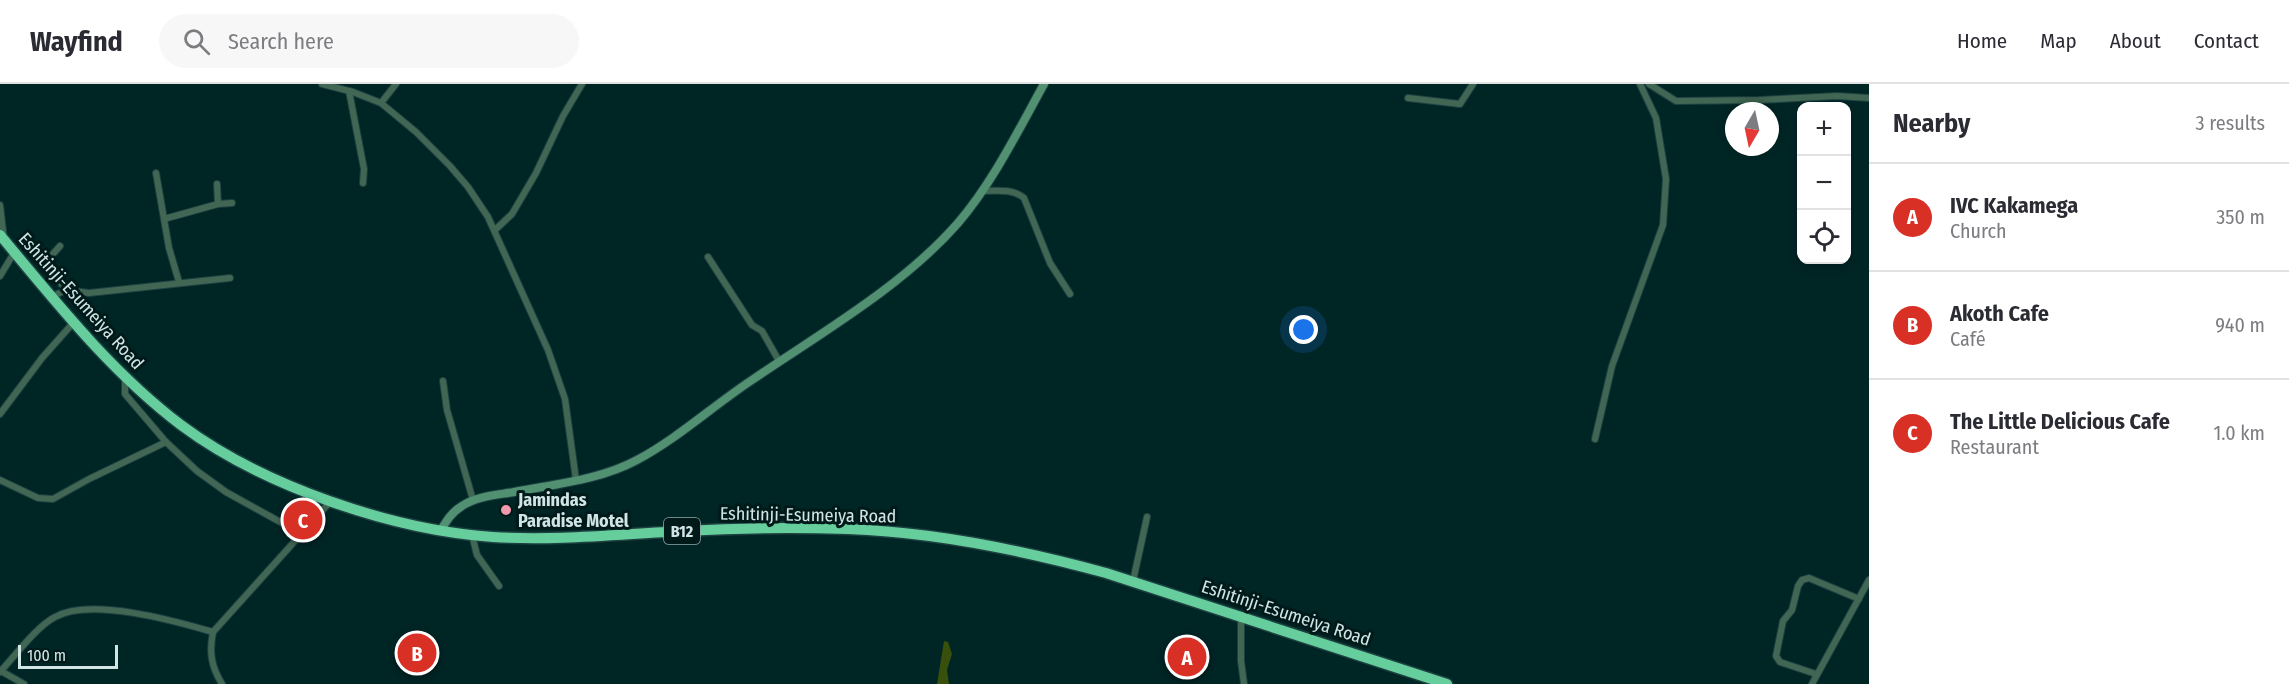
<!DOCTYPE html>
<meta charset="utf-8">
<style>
:root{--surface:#fff;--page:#f7f7f7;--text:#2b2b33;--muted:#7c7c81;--line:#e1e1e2;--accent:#d93025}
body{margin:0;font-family:"Fira Sans Condensed",sans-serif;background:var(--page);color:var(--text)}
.controls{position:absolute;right:18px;top:18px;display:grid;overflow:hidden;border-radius:12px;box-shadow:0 3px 9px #0003}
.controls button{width:54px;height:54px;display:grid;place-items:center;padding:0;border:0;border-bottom:2px solid var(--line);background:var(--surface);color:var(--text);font:30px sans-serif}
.compass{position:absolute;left:1725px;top:18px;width:54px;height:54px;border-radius:50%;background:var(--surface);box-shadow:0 3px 9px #0003;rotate:189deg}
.scale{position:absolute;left:18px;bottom:15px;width:100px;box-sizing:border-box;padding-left:6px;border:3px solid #d1e5e5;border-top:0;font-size:16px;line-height:21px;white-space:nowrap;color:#d1e5e5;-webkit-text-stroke:4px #001a1a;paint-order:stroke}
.you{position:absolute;left:1304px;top:246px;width:21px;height:21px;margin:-15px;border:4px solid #fff;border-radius:50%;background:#1a73e8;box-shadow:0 0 0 9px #1a73e833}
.badge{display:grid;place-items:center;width:39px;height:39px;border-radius:50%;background:var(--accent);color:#fff;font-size:20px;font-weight:700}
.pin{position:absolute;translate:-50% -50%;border:3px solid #fff;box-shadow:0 2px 6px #0006}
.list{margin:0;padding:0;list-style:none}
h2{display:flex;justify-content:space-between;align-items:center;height:78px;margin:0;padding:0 24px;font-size:26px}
h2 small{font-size:20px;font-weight:400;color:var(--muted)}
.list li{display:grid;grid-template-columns:39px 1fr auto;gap:18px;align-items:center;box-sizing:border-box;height:108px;padding:0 24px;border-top:2px solid var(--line)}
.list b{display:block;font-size:22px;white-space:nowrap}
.list p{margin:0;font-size:20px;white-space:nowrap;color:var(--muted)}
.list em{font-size:20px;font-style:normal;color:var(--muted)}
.icon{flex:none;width:33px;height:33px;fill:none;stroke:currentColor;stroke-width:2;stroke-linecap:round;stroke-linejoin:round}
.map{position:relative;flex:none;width:1869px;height:600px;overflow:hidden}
header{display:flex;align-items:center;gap:36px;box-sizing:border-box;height:84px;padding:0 30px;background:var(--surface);border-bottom:2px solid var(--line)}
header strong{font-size:28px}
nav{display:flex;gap:33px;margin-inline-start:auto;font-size:21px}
.search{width:420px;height:54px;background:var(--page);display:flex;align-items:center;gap:15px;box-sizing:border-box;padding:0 21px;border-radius:33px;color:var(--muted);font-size:22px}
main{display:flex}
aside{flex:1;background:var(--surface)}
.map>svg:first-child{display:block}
.forest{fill:#39500c}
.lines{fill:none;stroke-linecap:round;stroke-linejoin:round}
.street-casing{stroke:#1d4040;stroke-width:8}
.secondary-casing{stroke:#1d4040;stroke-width:10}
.highway-casing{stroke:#1d4040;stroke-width:13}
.street{stroke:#416754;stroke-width:6}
.secondary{stroke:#519071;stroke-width:8}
.highway{stroke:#66cd9d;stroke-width:10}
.poi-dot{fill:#f29aac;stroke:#001a1a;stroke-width:2}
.labels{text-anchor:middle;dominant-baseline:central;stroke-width:6;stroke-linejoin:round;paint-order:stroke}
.shield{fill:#001a1a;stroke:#92a8a8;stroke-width:1.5}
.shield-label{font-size:16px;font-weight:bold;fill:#d1e5e5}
.street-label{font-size:18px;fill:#d1e5e5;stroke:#001a1a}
.poi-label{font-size:18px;font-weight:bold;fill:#d1e5e5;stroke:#001a1a;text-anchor:start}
</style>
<header>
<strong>Wayfind</strong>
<div class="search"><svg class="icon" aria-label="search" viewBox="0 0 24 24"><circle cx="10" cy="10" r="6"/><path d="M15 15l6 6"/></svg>Search here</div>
<nav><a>Home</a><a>Map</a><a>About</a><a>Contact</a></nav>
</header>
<main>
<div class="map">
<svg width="1869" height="600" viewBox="0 0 1869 600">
<rect width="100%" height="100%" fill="#002525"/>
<path class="forest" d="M944 557 948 558 952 570 947 586 949 600H937Z"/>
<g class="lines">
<g class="street-casing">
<g id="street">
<path d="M322 0 353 8 381 19 416 48 450 82 468 103 488 133 548 266 565 315 576 396"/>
<path d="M1649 0 1676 17 1759 16 1837 12 1869 14"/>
<path d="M349 7 364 85 363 99"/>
<path d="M1408 14 1460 20 1473 0"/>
<path d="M381 19 396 0"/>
<path d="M156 89 169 164 179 198"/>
<path d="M217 100 218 120"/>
<path d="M982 107C997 107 1012 104 1024 114L1050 179 1070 210"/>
<path d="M0 121 4 156"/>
<path d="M164 135 218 120 232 119"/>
<path d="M495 146 512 130 536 89 563 32 582 0"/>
<path d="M60 162 45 179 66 206"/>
<path d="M708 173 752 241 762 247 779 277"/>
<path d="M0 192 14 169"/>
<path d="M51 213 66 206 89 209 230 194"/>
<path d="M125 293V310L166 358 197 387 226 408 302 450"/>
<path d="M443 297 447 326 473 416"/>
<path d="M0 330 42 274 74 238"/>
<path d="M1595 355 1612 282 1663 141 1666 95 1656 34 1640 0"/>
<path d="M0 396 38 414 53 415 89 395 166 358"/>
<path d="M472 451 477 471 499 502"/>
<path d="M1133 497 1147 433"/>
<path d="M1241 533V577L1244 600"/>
<path d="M1 587 24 600"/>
<path d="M0 588C14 573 37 542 55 533 91 513 175 537 213 548"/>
<path d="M1816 590 1780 578 1776 572 1783 537 1792 526 1798 502 1802 496 1809 494 1859 515"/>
<path d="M222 600C211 582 209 568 213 548L330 418"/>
<path d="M1812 600 1869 496"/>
</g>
</g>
<g class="secondary-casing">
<path id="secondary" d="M441 446C447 436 452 428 462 422 477 412 497 411 514 408 555 400 600 396 637 376 677 355 714 321 752 296 821 249 903 202 958 139 993 98 1018 47 1044 0"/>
</g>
<g class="highway-casing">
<path id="highway" d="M0 151C56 218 110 287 181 341 263 402 392 446 493 453 556 457 620 450 683 447 737 444 793 443 848 445 935 448 1022 466 1106 489L1447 600"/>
</g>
<use href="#street" class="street"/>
<use href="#secondary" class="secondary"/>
<use href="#highway" class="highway"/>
</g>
<circle class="poi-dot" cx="506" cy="426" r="6"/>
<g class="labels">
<rect class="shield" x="664" y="434" width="36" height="26" rx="4.5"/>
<g class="shield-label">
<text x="682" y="447">B12</text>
</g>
<g class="street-label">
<text transform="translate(81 217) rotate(48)">Eshitinji-Esumeiya Road</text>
<text transform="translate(808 431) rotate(1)">Eshitinji-Esumeiya Road</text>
<text transform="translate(1286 529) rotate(18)">Eshitinji-Esumeiya Road</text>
</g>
<g class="poi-label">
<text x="518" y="416">Jamindas<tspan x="518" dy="21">Paradise Motel</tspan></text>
</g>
</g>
</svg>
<div class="controls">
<button>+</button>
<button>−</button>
<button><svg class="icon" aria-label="locate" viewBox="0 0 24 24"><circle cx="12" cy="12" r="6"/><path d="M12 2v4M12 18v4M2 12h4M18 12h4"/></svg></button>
</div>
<svg class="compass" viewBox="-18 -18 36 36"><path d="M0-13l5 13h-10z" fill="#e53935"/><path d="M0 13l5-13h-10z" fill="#7c7c81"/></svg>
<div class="scale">100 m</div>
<div class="you"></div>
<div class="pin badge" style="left:1187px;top:573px">A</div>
<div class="pin badge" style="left:417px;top:569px">B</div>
<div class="pin badge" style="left:303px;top:436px">C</div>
</div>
<aside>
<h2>Nearby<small>3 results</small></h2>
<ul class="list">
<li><span class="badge">A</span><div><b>IVC Kakamega</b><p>Church</p></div><em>350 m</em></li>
<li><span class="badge">B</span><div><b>Akoth Cafe</b><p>Café</p></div><em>940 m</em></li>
<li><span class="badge">C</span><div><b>The Little Delicious Cafe</b><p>Restaurant</p></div><em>1.0 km</em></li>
</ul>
</aside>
</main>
